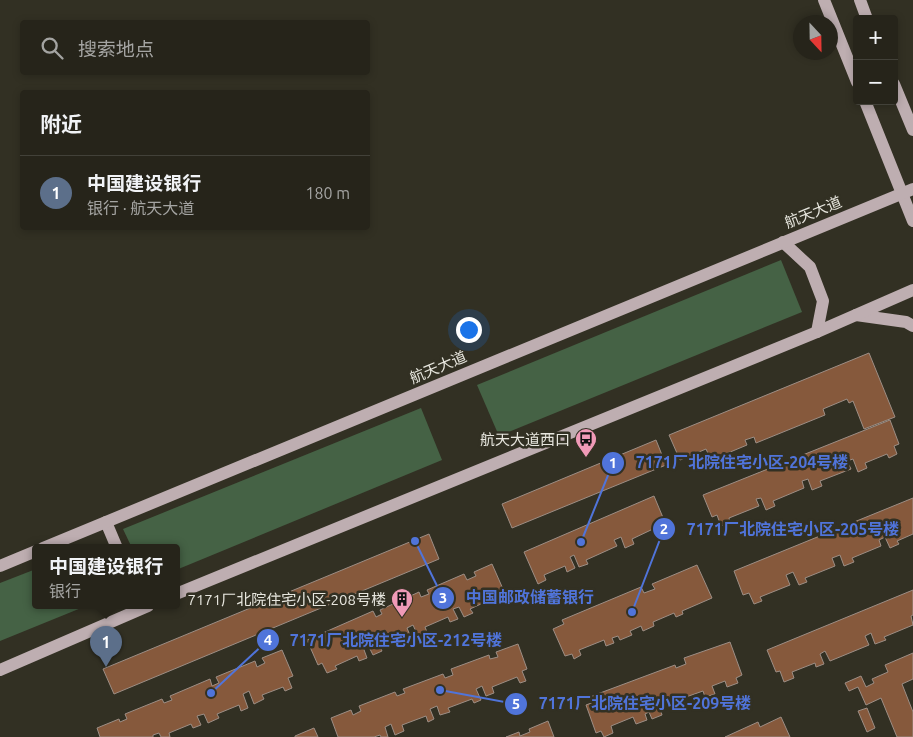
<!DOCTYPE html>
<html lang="zh">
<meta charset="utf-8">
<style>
:root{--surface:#26241a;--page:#323027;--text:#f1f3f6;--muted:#a4a4a2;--line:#424139;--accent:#f09ab7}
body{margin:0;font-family:Ubuntu,"Noto Sans SC",sans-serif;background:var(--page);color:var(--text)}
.controls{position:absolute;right:15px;top:15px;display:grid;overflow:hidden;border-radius:5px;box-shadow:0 2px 8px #0003}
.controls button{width:45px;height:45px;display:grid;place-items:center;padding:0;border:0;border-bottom:1px solid var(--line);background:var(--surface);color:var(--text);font:25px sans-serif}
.compass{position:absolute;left:793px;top:15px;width:45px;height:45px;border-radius:50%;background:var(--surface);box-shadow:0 2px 8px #0003;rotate:158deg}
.you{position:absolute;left:468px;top:329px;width:18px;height:18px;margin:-12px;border:4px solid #fff;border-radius:50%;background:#1a73e8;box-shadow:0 0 0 8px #1a73e833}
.badge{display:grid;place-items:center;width:32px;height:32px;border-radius:50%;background:var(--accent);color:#fff;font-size:16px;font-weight:700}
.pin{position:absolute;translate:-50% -41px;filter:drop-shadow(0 1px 2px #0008)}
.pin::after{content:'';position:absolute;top:26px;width:18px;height:15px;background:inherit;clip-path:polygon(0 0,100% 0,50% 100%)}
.popup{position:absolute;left:32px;top:544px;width:148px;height:65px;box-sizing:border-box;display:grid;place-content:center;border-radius:5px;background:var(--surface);filter:drop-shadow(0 1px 4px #0005);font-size:16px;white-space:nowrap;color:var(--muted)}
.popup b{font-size:19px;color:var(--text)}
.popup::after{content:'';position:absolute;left:50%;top:100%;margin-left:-10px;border:10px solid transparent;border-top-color:var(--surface)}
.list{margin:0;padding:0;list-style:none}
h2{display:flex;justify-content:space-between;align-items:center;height:65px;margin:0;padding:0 20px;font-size:21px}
h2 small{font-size:16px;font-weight:400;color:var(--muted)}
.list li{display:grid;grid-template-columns:32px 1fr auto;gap:15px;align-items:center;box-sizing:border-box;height:75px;padding:0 20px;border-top:1px solid var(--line)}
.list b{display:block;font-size:19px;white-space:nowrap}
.list p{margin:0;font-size:16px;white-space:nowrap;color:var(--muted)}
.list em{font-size:16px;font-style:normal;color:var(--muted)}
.icon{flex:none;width:28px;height:28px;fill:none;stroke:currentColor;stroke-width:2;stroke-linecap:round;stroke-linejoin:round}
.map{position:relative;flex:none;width:913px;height:737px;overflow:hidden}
.search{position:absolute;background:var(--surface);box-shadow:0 2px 8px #0003;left:20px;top:20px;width:350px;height:55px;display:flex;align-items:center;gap:12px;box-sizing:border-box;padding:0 18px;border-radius:5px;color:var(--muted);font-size:19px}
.panel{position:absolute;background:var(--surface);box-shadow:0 2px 8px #0003;left:20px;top:90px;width:350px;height:140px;border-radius:5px}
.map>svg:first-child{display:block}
.green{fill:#456245}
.building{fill:#86593c;stroke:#9d8e85}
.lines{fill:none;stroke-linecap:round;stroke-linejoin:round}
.primary{stroke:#beaeb1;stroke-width:12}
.labels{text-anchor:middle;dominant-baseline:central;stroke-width:5;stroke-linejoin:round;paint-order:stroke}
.street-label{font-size:15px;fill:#e7e6de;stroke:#323023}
.poi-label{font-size:15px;fill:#e7e6de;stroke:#323023;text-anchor:end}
.leader{fill:none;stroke:#5074da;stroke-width:2}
.callout-dot{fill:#5074da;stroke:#323023;stroke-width:2}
.mark-label{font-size:15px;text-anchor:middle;font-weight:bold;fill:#fff}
.callout-label{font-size:16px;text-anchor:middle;font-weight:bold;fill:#5074da;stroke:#323023;stroke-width:5;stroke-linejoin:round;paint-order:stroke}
</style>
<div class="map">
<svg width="913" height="737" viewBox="0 0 913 737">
<rect width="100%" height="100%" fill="#323023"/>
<g class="green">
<path d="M781 260 802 312 499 436 477 385Z"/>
<path d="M421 408 442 460 176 570V548H132L123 529Z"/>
<path d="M36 569V606H86L0 641V583Z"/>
</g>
<g class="building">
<path d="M869 353 895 417 864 429 853 401 849 403 847 399 823 409 825 415 756 443 754 437 745 440 747 445 711 460 706 449 680 460 669 435Z"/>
<path d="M890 420 899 444 894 446 897 454 889 458 887 454 865 463 867 468 858 472 853 459 847 461 851 469 820 481 822 486 812 490 808 479 802 481 804 488 773 501 775 506 766 510 761 498 756 499 759 506 729 518 730 523 721 526 717 515 712 517 703 495Z"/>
<path d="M656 440 666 465 512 528 502 504Z"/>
<path d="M654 496 664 520 660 522 664 531 656 535 653 529 632 539 634 544 625 548 621 537 614 540 617 546 586 560 588 564 579 567 574 555 570 557 575 568 567 572 565 566 544 575 546 580 538 584 524 552Z"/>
<path d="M913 498V534L897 541 899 544 890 548 885 537 879 540 881 546 852 558 854 562 844 566 840 555 832 558 835 566 805 578 807 582 799 585 793 572 786 575 790 585 760 597 762 601 754 604 749 593 743 595 734 571Z"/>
<path d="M429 534 439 559 114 694 103 669Z"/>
<path d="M492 564 503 589 499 590 503 600 497 603 494 598 470 609 473 613 464 617 459 607 453 609 458 619 450 622 448 617 425 627 427 632 418 636 413 625 407 628 411 638 405 642 402 637 380 647 382 651 373 655 368 645 363 647 367 658 359 661 357 656 335 666 337 669 327 673 322 663 318 665 307 640 373 611 376 617 382 614 380 610 419 592 421 597 429 594 427 590 464 574 467 580 476 576 474 572Z"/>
<path d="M697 565 712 598 682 611 683 614 676 617 674 613 653 622 654 626 643 631 641 626 630 631 632 635 620 640 618 636 612 638 614 643 606 646 604 640 579 650 581 655 574 659 572 654 565 656 553 629 564 624 562 620 641 587 644 593 655 589 652 584Z"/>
<path d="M913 590V615L911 616 913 625 884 637 886 640 875 644 871 633 865 636 869 645 830 661 825 651 820 654 824 664 816 667 815 663 792 672 794 678 784 682 780 671 776 672 767 650Z"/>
<path d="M730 642 742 675 736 678 738 683 727 687 725 681 712 686 715 694 705 697 703 691 683 698 686 705 676 708 674 702 660 708 662 715 652 719 649 712 645 714 647 720 636 724 633 717 611 726 613 733 604 737 601 731 596 733 586 705 594 702 592 696 675 665 676 668 686 664 684 658Z"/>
<path d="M518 644 527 669 522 671 526 681 520 683 517 677 492 687 494 693 486 696 482 686 476 689 481 700 474 703 472 699 448 708 450 712 440 715 437 706 430 709 434 719 428 722 426 716 402 725 404 731 395 735 391 724 385 727 388 737H381L380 735 374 737H338L331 718 351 710 353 715 361 711 359 706 395 692 397 696 405 693 403 689 443 674 445 678 453 675 451 669 489 655 490 659 498 657 496 652Z"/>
<path d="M282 650 293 676 288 678 292 688 285 691 283 687 262 695 264 699 254 704 249 691 243 694 248 708 241 711 239 705 217 714 219 718 208 723 204 714 197 716 201 725 193 728 191 724 169 733 170 737H161L159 733 153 735V737H100L97 728 119 719 120 722 127 719 125 714 162 699 164 703 172 700 170 696 210 679 212 686 219 683 216 677 255 661 257 667 265 663 262 658Z"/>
<path d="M913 653V679L902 684 913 712V737H897L881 698 866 705 858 687 849 691 845 683 861 676 866 687 874 683 872 679 888 672 885 665Z"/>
<path d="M867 708 875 728 867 732 858 711Z"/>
<path d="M781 717 790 737H725L758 722 760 727Z"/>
<path d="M548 721 554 737H506L519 732 520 736 530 732 529 729Z"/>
<path d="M314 728 318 737H295V736Z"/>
</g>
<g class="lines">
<g class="primary">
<path d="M824 0 857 82"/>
<path d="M860 0 867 19"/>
<path d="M894 84 913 130"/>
<path d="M865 101 913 221"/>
<path d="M783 242 810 267 823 301 817 332"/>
<path d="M856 315 906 322 913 326"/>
<path d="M106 522 117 548"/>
<path d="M43 548 913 189"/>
<path d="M0 566 36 551"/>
<path d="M176 594 817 332 913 290"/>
<path d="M0 670 148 606"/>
</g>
</g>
<defs>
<g id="bus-pin" transform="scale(1.125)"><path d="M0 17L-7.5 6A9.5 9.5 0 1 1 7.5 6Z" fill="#f09ab7" stroke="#323023"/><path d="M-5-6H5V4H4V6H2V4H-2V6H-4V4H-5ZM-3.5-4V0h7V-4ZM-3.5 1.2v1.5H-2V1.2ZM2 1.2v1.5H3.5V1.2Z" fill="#111"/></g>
<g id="building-pin" transform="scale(1.125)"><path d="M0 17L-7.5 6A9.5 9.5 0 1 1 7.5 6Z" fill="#f09ab7" stroke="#323023"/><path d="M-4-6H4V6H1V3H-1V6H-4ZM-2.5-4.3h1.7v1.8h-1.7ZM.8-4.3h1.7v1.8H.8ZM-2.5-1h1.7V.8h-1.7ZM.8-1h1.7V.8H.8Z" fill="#111"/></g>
</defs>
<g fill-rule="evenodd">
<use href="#bus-pin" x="586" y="439"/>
<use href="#building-pin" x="402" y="599"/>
</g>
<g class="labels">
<g class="street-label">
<text transform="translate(813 212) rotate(-22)">航天大道</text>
<text transform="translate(438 367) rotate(-23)">航天大道</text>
</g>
<g class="poi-label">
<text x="570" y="439">航天大道西口</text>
<text x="386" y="599">7171厂北院住宅小区-208号楼</text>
</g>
</g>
<path class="leader" d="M581 542L613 463M632 612L664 529M415 541L443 598M211 693L268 640M440 690L516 704"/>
<g class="callout-dot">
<circle cx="581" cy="542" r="5"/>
<circle cx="632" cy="612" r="5"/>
<circle cx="415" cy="541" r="5"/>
<circle cx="211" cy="693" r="5"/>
<circle cx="440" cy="690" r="5"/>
<circle cx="613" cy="463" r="12"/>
<circle cx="664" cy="529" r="12"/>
<circle cx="443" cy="598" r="12"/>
<circle cx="268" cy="640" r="12"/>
<circle cx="516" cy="704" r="12"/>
</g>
<g class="mark-label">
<text x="613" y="468">1</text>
<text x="664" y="534">2</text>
<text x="443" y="603">3</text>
<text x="268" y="645">4</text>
<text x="516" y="709">5</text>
</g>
<g class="callout-label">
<text x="742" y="468">7171厂北院住宅小区-204号楼</text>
<text x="793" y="535">7171厂北院住宅小区-205号楼</text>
<text x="530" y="603">中国邮政储蓄银行</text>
<text x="396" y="646">7171厂北院住宅小区-212号楼</text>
<text x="645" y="709">7171厂北院住宅小区-209号楼</text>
</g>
</svg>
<div class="controls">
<button>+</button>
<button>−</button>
</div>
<svg class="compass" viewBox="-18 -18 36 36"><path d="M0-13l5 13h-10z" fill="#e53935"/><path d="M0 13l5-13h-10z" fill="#a4a4a2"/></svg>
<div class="you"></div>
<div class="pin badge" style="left:106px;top:667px;background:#5c6f8a">1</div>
<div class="popup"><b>中国建设银行</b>银行</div>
<div class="search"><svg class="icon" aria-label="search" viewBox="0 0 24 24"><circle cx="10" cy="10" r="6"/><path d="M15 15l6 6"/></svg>搜索地点</div>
<section class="panel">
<h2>附近<small></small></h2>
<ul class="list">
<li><span class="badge" style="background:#5c6f8a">1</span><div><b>中国建设银行</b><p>银行 · 航天大道</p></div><em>180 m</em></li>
</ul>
</section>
</div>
